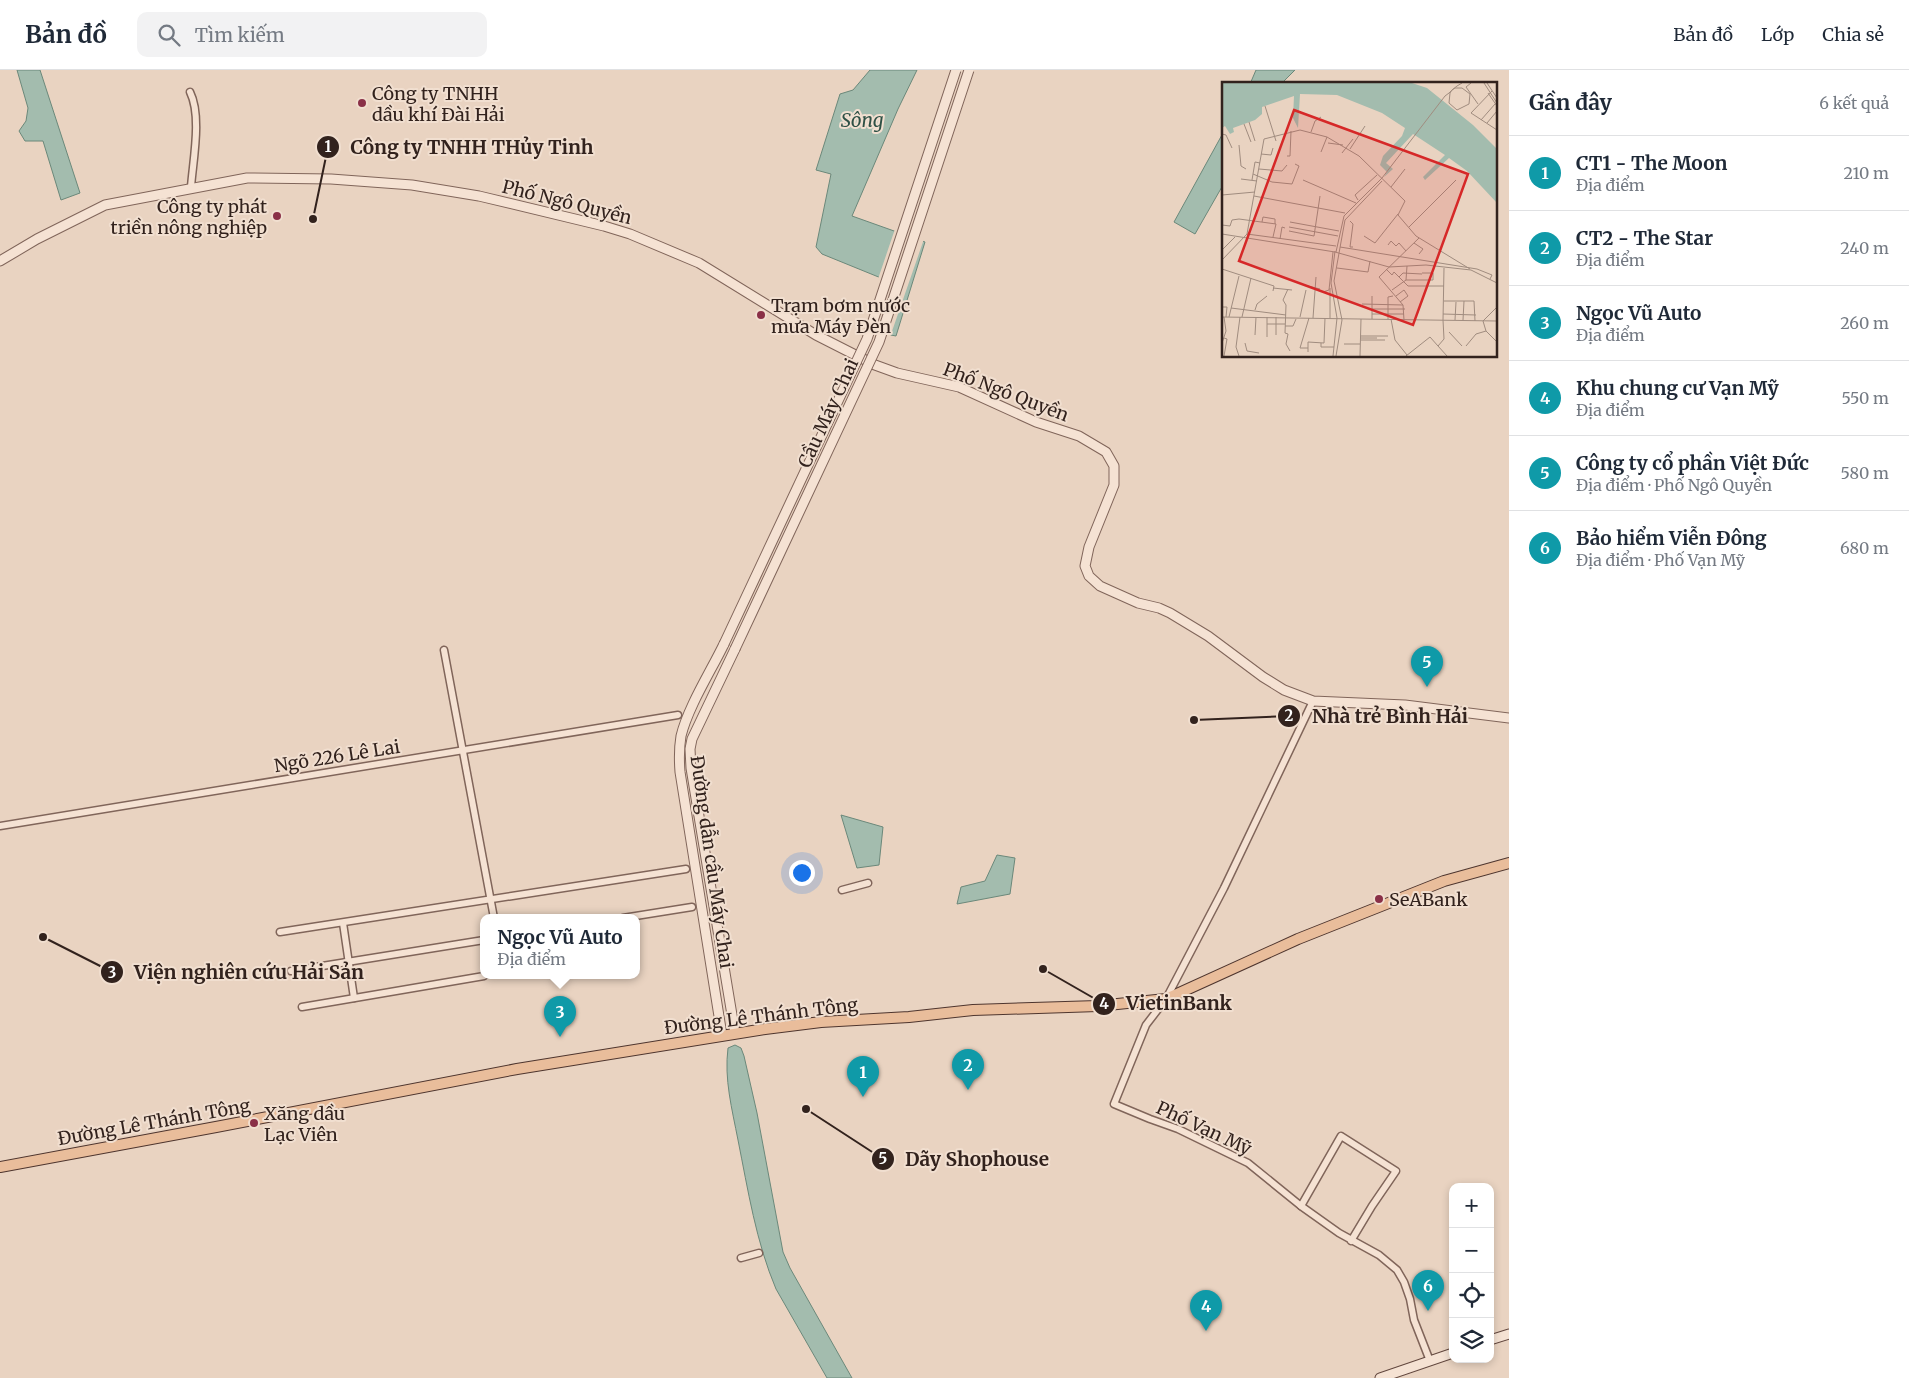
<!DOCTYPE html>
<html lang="vi">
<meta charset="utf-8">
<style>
:root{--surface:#fff;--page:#f2f2f3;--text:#1f2937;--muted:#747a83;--line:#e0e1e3;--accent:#d93025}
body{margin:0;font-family:Merriweather,serif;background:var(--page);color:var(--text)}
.controls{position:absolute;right:15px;bottom:15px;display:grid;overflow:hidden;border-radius:10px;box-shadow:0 2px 8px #0003}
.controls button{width:45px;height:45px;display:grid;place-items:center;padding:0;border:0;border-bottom:1px solid var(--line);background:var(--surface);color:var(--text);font:25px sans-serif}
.you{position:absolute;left:801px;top:802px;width:18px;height:18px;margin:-12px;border:4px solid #fff;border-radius:50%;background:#1a73e8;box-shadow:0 0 0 8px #1a73e833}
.badge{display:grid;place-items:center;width:32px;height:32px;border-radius:50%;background:var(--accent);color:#fff;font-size:16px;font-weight:700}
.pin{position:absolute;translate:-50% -41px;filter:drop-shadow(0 1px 2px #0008)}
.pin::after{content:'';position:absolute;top:26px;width:18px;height:15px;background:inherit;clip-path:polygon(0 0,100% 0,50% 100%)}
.popup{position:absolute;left:480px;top:844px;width:160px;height:65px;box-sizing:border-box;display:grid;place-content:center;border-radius:10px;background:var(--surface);filter:drop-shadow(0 1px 4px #0005);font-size:16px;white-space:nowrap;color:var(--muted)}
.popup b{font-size:19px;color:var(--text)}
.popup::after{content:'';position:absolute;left:50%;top:100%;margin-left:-10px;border:10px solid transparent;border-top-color:var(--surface)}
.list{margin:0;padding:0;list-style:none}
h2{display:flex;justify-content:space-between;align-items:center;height:65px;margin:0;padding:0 20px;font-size:21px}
h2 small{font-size:16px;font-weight:400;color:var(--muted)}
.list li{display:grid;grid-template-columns:32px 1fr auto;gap:15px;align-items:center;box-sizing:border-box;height:75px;padding:0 20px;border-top:1px solid var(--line)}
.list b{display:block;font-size:19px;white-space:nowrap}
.list p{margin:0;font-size:16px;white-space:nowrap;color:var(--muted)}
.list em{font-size:16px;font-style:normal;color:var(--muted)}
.icon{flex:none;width:28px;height:28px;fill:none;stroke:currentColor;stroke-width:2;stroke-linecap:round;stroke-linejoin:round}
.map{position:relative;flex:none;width:1509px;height:1308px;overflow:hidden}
header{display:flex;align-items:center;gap:30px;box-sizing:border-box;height:70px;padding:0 25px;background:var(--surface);border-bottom:1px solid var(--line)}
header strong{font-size:24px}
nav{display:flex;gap:28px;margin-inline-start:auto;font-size:18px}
.search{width:350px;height:45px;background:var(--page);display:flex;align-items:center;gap:12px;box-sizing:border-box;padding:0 18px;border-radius:10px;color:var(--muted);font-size:19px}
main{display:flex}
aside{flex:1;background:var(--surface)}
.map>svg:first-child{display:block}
.water{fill:#a3bcae;stroke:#6b887a}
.pier{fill:#e9d3c1}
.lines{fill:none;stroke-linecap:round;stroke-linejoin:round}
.minor-casing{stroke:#80655a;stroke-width:9}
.tertiary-casing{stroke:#80655a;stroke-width:11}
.secondary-casing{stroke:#62473e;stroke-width:11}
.primary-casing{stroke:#4e352e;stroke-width:12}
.minor{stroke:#f5e2d3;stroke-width:6}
.tertiary{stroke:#f5e2d3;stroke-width:9}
.secondary{stroke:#f5e2d3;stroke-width:9}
.primary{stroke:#e9bd9b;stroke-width:10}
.tertiary-bridge-casing{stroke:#80655a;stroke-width:11;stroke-linecap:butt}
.tertiary-bridge{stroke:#f5e2d3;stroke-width:9}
.poi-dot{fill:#8a3047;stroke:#f1dfd0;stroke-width:2}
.labels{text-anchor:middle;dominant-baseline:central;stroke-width:4;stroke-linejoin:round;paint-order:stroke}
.poi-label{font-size:18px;fill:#32221d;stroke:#f1dfd0;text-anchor:start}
.street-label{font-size:18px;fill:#32221d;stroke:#f1dfd0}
.water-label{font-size:19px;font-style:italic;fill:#2e5045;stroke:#f1dfd0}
.inset-road{fill:none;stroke:#a08c7f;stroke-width:1}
.view{fill:#d62828;fill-opacity:0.15;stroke:#d62828;stroke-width:2.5}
.inset-edge{fill:none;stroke:#32221d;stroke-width:2.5}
.leader{fill:none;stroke:#32221d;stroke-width:2}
.callout-dot{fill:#32221d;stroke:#f1dfd0;stroke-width:2}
.mark-label{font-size:15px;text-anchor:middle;font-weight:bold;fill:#fff}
.callout-label{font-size:19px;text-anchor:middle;font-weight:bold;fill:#32221d;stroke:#f1dfd0;stroke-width:4;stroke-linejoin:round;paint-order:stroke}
</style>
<header>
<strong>Bản đồ</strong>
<div class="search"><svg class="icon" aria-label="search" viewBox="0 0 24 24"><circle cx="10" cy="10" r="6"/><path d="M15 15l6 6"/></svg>Tìm kiếm</div>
<nav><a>Bản đồ</a><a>Lớp</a><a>Chia sẻ</a></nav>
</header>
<main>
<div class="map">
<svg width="1509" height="1308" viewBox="0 0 1509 1308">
<rect width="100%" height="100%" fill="#e9d3c1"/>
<g class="water">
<path d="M17 0H40L80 123 61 130 43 71H25L19 61 26 51 28 38Z"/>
<path d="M870 0H917L898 39 852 146 925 172 896 266 875 262 886 219 881 208 822 184 816 177 831 104 816 100 840 24 853 20Z"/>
<path d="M1256 0H1295L1281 14H1250Z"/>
<path d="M1223 63V115L1195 164 1174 152Z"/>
<path d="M841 745 883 757 879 795 857 798Z"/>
<path d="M997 785 1015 788 1010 824 957 834 961 817 985 811Z"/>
<path d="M735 975 741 978 744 986 757 1043 783 1182 790 1198 852 1308H827L776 1219C756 1172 748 1120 738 1070 732 1039 724 1009 728 978Z"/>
</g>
<path class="pier" d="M895 159 924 169 890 267 873 263 884 219 878 209Z"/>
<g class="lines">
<g class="minor-casing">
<g id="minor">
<path d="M190 22C202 46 193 90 191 117"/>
<path d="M444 580 494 848"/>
<path d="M1313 631 1224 818 1166 929 1146 955 1114 1034 1150 1049 1178 1059 1248 1093 1301 1136 1339 1163 1379 1185 1397 1200 1404 1212 1410 1229 1414 1250 1430 1291"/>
<path d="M0 756 678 645"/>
<path d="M842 820 868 813"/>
<path d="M623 848 692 837"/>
<path d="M343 853 354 928"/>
<path d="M280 862 686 799"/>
<path d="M291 901 484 870"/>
<path d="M302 937 484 906"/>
<path d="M1301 1136 1341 1066 1396 1101 1372 1136 1351 1171"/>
<path d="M741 1188 759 1183"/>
</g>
</g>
<g class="tertiary-casing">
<g id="tertiary">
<path d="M0 191 37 169 105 135 247 108 331 109 412 115 479 126 604 156 630 164 699 193 816 265 875 295 897 303 959 317 1036 352 1079 366 1106 382 1114 396V415L1089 477 1085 496 1089 506 1100 516 1138 533 1159 538 1170 543 1208 566 1263 607 1284 620 1313 631 1405 635 1509 648"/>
<path d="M735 579 692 669 690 679 691 698 735 963"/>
<path d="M722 965 680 702C679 689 679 678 681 666 688 637 711 601 724 574"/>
</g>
</g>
<g class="secondary-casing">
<g id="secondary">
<path d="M1490 1270 1509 1264"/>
<path d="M1380 1308 1453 1283"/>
</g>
</g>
<g class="primary-casing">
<path id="primary" d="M0 1097 216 1057 517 999 765 959 821 952 909 947 973 940 1098 936 1166 929 1298 869 1444 811 1509 793"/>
</g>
<use href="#minor" class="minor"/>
<use href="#tertiary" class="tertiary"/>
<use href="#secondary" class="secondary"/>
<use href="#primary" class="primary"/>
<g class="tertiary-bridge-casing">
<g id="tertiary-bridge">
<path d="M724 574 867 269 956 0"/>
<path d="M735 579 879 272 969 0"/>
</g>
</g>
<use href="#tertiary-bridge" class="tertiary-bridge"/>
</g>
<g class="poi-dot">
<circle cx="362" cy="33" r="5"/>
<circle cx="277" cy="146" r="5"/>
<circle cx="761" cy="245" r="5"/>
<circle cx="1379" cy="829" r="5"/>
<circle cx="254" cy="1053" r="5"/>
</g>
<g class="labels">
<g class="poi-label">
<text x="372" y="23">Công ty TNHH<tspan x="372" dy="21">dầu khí Đài Hải</tspan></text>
<text x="267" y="136" text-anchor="end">Công ty phát<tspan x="267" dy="21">triền nông nghiệp</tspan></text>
<text x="771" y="235">Trạm bơm nước<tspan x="771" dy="21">mưa Máy Đèn</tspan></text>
<text x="1389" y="829">SeABank</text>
<text x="264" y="1043">Xăng dầu<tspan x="264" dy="21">Lạc Viên</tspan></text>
</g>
<g class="street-label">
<text transform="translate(567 132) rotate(14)">Phố Ngô Quyền</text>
<text transform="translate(1006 322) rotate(21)">Phố Ngô Quyền</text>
<text transform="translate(828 343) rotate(-65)">Cầu Máy Chai</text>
<text transform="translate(337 686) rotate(-9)">Ngõ 226 Lê Lai</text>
<text transform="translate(712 792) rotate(82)">Đường dẫn cầu Máy Chai</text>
<text transform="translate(761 946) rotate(-7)">Đường Lê Thánh Tông</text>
<text transform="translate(154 1052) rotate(-10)">Đường Lê Thánh Tông</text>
<text transform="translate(1204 1058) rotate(25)">Phố Vạn Mỹ</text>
</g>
<g class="water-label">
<text x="862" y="50">Sông</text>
</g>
</g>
<g transform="translate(1222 12)">
<rect width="275" height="275" fill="#e9d3c1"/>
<path d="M0 1H190L205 6 251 43 275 67V121L245 89 227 76 203 98 201 95 223 73 191 52 164 81 171 87 162 95 165 90 158 83 161 74 180 54 183 46 160 31 115 13 78 12 76 46 71 36 72 14 40 25V32L33 38 11 46 12 50 8 52 3 44 0 46Z" fill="#a3bcae"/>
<path class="inset-road" d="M249 1 244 5 256 22M262 1 275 21M265 1 275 16M270 9 249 31 275 48M266 11 275 24M43 24 54 59M259 38 273 22M27 40 33 59M265 41 275 29M22 42 29 60M89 50 93 39 99 35M0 52 4 53 10 66M106 61 121 63M17 63 19 84 24 87M128 67 143 44M99 70 105 55M120 71 131 57M39 72 49 73 51 66M65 74H68L69 49M37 87 60 89 65 83M31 92 50 100 70 102 77 84 73 82M19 97 35 99M30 98 33 80 38 81M81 98 134 121M169 105 183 87M0 113 33 110M32 114 123 131M136 118 133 113 155 93M128 139 131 142 128 165H131M40 140 41 135 53 137V142M68 140 117 149M0 143 8 144 10 138 17 137 54 142 51 155M67 145 116 154M187 145 234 98M67 149 92 154 98 114M0 152 113 170 167 185 204 183 249 188 275 201M25 152 114 164M142 154 153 161 176 132M58 157 60 145 63 146M192 161 201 167 197 172M166 163 169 159 174 164 177 161 184 169M118 165 255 187 270 193 268 197M0 168 13 155M114 170 122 134 160 96 223 14 227 11 230 8 233 6H240L248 12 247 22 235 28 227 21 228 11 230 8 235 4 240 1M0 178 25 152 42 57 78 48 105 55 137 74 183 119 176 133 194 154 248 187M115 186 146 190 148 179M0 187 52 204 51 209M164 187 170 193 172 190 186 204H222M177 195 181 191 200 192M184 198H211V191H200M82 203 98 207M51 206 70 208M66 207 61 218 64 223 63 251 66 252 64 262 68 269M170 208 184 198 185 184M101 210 107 208 111 170M174 214 182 208 186 214 178 220M222 219H252L253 239M140 222 181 223M0 225H5L4 235M275 225 261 239 264 249 275 260M9 226 64 233M150 227H183M33 228 35 222 45 214M150 232H182M221 232 254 233M0 235 275 239M7 235 17 194M20 235 29 196M45 235V255M78 235 84 208M91 236 94 195M108 236V206M150 237V214M166 237V215L171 214M169 237 173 258 185 273M182 238 181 223 157 195 197 156M221 238 222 186M221 238 222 257 216 264 225 274M233 238 234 220M241 238 242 219M45 242H63M63 244H71L74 237M227 250 240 264M33 253 34 235M54 253V235M139 254H166M139 256H155M139 258H163M0 261 4 249 2 235M23 261 25 269 37 271M99 261V265H112M122 262H138M244 264 254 252 264 249M86 266H78L87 236M86 270V260L102 261 103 236M2 274 5 257 2 256M17 274 14 265 18 235M111 274 115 236 109 201 113 169M114 274 120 238 112 199 123 138 160 99M138 274 139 237M184 274 208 255 216 264"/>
<path class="view" d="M72 28 246 92 191 243 17 179Z"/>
<rect width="275" height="275" class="inset-edge"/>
</g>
<path class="leader" d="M313 149L328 77M1194 650L1289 646M43 867L112 902M1043 899L1104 934M806 1039L883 1089"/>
<g class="callout-dot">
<circle cx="313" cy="149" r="5"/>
<circle cx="1194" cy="650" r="5"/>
<circle cx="43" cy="867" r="5"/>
<circle cx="1043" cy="899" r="5"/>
<circle cx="806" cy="1039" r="5"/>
<circle cx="328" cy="77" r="12"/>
<circle cx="1289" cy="646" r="12"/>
<circle cx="112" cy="902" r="12"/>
<circle cx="1104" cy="934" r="12"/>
<circle cx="883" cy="1089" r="12"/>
</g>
<g class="mark-label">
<text x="328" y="82">1</text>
<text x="1289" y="651">2</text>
<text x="112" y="908">3</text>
<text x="1104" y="939">4</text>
<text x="883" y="1094">5</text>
</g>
<g class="callout-label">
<text x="472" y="84">Công ty TNHH THủy Tinh</text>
<text x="1390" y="653">Nhà trẻ Bình Hải</text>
<text x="249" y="909">Viện nghiên cứu Hải Sản</text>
<text x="1179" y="940">VietinBank</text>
<text x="977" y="1096">Dãy Shophouse</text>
</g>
</svg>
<div class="controls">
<button>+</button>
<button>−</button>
<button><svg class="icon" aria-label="locate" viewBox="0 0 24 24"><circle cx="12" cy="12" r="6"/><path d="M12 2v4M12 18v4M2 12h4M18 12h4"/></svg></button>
<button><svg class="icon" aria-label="layers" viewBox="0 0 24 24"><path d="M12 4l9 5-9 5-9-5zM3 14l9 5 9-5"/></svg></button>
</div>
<div class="you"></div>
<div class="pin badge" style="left:863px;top:1027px;background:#0f9aa8">1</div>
<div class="pin badge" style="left:968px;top:1020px;background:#0f9aa8">2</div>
<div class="pin badge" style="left:560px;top:967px;background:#0f9aa8">3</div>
<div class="popup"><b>Ngọc Vũ Auto</b>Địa điểm</div>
<div class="pin badge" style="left:1206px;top:1261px;background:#0f9aa8">4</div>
<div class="pin badge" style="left:1427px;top:617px;background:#0f9aa8">5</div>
<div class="pin badge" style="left:1428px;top:1241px;background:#0f9aa8">6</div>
</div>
<aside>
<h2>Gần đây<small>6 kết quả</small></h2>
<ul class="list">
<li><span class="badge" style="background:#0f9aa8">1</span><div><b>CT1 - The Moon</b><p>Địa điểm</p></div><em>210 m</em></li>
<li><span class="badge" style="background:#0f9aa8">2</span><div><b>CT2 - The Star</b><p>Địa điểm</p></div><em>240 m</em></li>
<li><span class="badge" style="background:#0f9aa8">3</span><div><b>Ngọc Vũ Auto</b><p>Địa điểm</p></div><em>260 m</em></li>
<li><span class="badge" style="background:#0f9aa8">4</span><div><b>Khu chung cư Vạn Mỹ</b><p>Địa điểm</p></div><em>550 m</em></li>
<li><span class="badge" style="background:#0f9aa8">5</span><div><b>Công ty cổ phần Việt Đức</b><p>Địa điểm · Phố Ngô Quyền</p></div><em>580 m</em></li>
<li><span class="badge" style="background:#0f9aa8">6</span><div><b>Bảo hiểm Viễn Đông</b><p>Địa điểm · Phố Vạn Mỹ</p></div><em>680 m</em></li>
</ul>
</aside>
</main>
